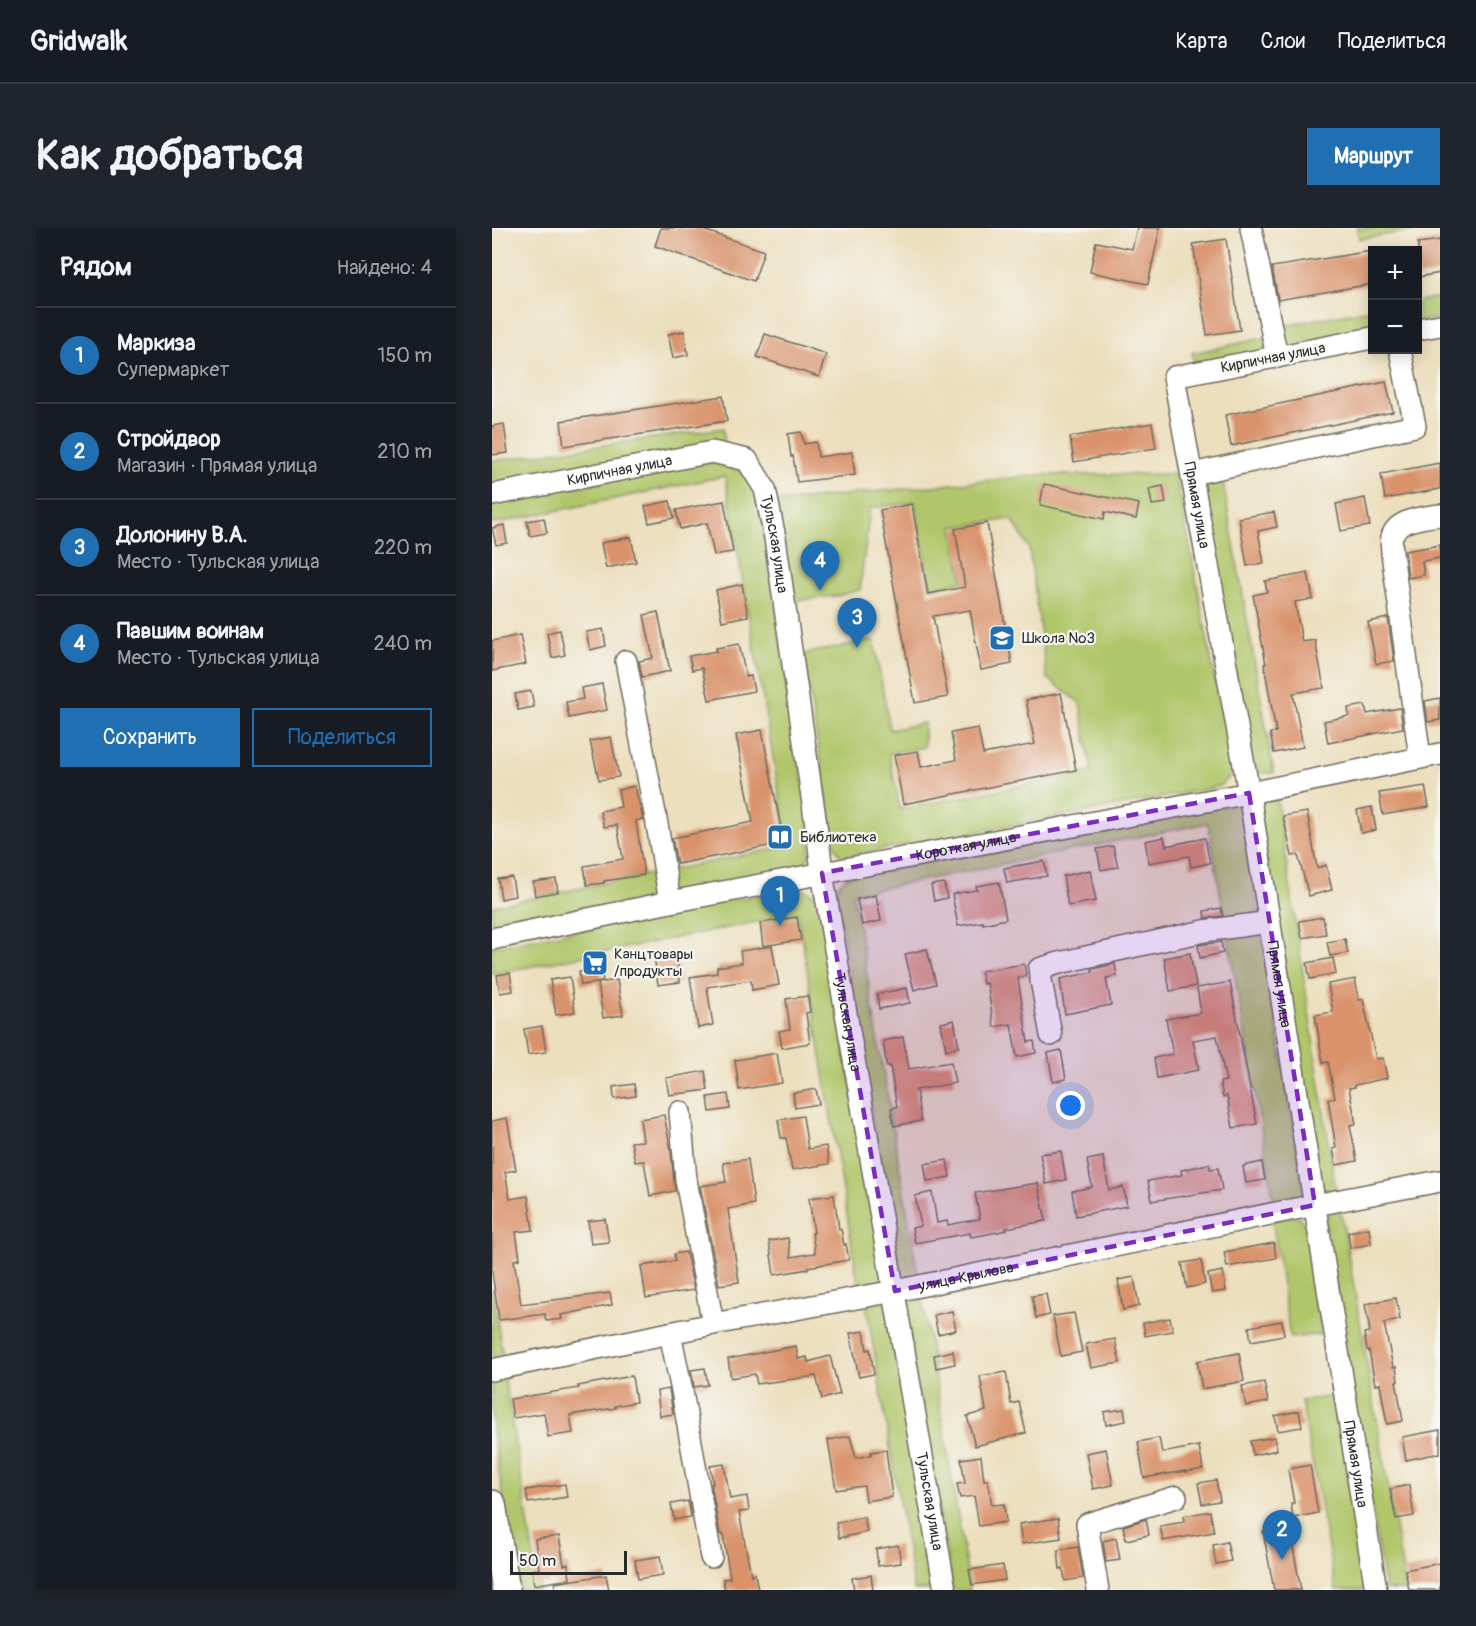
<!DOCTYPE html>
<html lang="ru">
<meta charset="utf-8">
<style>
:root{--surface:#171b24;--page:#20242c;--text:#f1f3f6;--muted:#9ea1a6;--line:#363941;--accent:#1f6fb2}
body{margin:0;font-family:Pangolin,sans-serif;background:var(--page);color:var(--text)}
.controls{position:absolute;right:18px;top:18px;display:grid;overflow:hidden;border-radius:0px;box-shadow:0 3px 15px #0003}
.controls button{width:54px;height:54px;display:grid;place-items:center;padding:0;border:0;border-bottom:2px solid var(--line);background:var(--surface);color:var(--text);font:30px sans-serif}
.scale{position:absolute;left:18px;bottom:15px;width:117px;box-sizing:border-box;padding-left:6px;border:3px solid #2b2b2b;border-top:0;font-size:16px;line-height:21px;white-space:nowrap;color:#2b2b2b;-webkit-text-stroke:4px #f6f6f2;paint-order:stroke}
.you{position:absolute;left:579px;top:878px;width:21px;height:21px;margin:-15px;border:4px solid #fff;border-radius:50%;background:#1a73e8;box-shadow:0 0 0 9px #1a73e833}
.badge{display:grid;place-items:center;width:39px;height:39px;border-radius:50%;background:var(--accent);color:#fff;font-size:20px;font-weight:700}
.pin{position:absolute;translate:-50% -50px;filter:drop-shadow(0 2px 3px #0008)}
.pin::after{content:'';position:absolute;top:32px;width:21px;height:18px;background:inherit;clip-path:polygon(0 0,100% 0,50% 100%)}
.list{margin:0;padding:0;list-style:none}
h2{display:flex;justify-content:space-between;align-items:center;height:78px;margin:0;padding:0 24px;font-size:26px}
h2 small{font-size:20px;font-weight:400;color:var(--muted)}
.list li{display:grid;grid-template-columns:39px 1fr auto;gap:18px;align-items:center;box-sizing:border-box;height:96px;padding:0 24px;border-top:2px solid var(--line)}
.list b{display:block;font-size:22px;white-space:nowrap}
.list p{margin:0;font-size:20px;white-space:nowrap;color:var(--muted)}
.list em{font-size:20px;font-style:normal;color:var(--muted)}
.actions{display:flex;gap:12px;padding:18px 24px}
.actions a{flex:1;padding:14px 0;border:2px solid var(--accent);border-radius:0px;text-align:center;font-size:21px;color:var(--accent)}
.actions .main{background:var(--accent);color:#fff}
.map{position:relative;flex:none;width:948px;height:1362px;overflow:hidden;border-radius:0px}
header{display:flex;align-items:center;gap:36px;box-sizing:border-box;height:84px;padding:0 30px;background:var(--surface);border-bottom:2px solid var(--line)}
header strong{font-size:28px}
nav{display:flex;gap:33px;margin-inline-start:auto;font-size:21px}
.intro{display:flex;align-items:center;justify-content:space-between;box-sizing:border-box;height:144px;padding:0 36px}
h1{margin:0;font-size:42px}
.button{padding:15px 27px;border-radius:0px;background:var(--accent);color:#fff;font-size:21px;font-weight:700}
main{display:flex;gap:36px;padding:0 36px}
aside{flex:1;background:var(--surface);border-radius:0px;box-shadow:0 3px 15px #0003}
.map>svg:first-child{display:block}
.green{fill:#b1c66b;stroke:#6e784b;stroke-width:1.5}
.building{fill:#d9926b}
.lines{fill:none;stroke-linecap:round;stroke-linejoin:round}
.minor-casing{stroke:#6f6a5e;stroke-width:24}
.major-casing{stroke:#6f6a5e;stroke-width:30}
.minor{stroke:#fff;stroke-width:21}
.major{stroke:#fff;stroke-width:27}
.marked{fill:#7b2cbf;fill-opacity:0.2;stroke:#7b2cbf;stroke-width:4.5;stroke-dasharray:12 8;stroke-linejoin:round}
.labels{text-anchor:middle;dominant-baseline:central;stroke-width:4.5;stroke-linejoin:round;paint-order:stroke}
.street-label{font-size:15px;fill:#2b2b2b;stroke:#f6f6f2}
.poi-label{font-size:15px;fill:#2b2b2b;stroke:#f6f6f2;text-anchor:start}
</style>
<header>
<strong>Gridwalk</strong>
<nav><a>Карта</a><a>Слои</a><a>Поделиться</a></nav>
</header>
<div class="intro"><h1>Как добраться</h1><a class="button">Маршрут</a></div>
<main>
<aside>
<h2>Рядом<small>Найдено: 4</small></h2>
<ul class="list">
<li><span class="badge">1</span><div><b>Маркиза</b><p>Супермаркет</p></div><em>150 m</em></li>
<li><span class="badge">2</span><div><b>Стройдвор</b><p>Магазин · Прямая улица</p></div><em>210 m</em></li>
<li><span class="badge">3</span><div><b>Долонину В.А.</b><p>Место · Тульская улица</p></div><em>220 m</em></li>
<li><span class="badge">4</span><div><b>Павшим воинам</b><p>Место · Тульская улица</p></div><em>240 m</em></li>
</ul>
<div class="actions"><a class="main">Сохранить</a><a>Поделиться</a></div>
</aside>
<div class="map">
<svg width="948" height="1362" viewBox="0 0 948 1362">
<rect width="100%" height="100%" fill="#f6f6f2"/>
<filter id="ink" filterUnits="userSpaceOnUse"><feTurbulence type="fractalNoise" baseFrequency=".0167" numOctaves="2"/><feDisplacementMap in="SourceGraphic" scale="12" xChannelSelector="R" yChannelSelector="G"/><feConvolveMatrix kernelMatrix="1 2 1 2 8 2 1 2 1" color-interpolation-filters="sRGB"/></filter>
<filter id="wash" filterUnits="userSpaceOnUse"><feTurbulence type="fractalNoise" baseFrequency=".008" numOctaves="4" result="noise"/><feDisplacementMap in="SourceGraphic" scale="24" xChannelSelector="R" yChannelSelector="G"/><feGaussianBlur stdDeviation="1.35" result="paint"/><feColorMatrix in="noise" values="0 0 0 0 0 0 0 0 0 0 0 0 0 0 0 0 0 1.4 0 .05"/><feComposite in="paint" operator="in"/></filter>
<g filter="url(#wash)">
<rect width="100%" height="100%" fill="#ecdfbe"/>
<g class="green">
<path d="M865 0H938L867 11Z"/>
<path d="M948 69V90L926 94V73Z"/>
<path d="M880 81V102L787 119 783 99Z"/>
<path d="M772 110 774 123 703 137 700 125Z"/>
<path d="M231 200 233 217 0 256V233Z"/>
<path d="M219 235C245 239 251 243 265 265L319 607 317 629 305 643 0 700V678L296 618 233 248 0 296V276L188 238Z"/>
<path d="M684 246 741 546 728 558 716 561 349 629 343 619 311 426 382 412 398 502 432 495V519L397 525 408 581 600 544 588 475 555 450 537 320 520 291 461 299 471 354 438 360 423 274 378 280 368 362 345 368 301 373 284 274 548 247Z"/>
<path d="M730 249 782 545H769L758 536 710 263 716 250Z"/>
<path d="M784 565 844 964 833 965 827 959 766 580 773 571Z"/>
<path d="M743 576 750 584 812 963 806 971 783 979 716 595 361 666 427 1053C415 1052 411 1049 405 1039L344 666 347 656 357 648Z"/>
<path d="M302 660H309L323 667 329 685 392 1046 384 1057 367 1061 306 686 0 746V719Z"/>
<path d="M848 978 914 1362H893L833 994 837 986Z"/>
<path d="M807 989 812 995 816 1008 830 1106 798 1110 780 990Z"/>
<path d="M0 1060 11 1130 0 1128Z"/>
<path d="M429 1063 478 1362H461L410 1072Z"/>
<path d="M386 1074 394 1076 445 1362H422L374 1075Z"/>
<path d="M12 1146 47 1362H27L0 1203V1152Z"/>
<path d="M842 1168 876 1362H844L809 1173Z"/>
</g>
<g id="blocks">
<g class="building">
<path d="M169 0H206L272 23 262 53 163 18Z"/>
<path d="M645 0H668L656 56 598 44 604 14 640 21Z"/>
<path d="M734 11 748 102 715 107 701 16Z"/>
<path d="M948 12V45L926 49V15Z"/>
<path d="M880 23V56L786 72 780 39Z"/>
<path d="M192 103 196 127 181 130 176 106Z"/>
<path d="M273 106 334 126 327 149 265 129Z"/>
<path d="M894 154 901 184 739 218 733 187Z"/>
<path d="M231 168 235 193 72 218 69 193Z"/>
<path d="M660 195 664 220 582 234 578 209Z"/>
<path d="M12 196 16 225 0 227V198Z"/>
<path d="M309 204 312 216 324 214 326 229 360 224 363 247 305 254 301 228 299 229 296 206Z"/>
<path d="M948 235V261L893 271 889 246Z"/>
<path d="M552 256 647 276 644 291 613 284 612 291 548 277Z"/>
<path d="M671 258 674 275 660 277 657 261Z"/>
<path d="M873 270 878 298 849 303 844 276Z"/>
<path d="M178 273 182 290 157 295 153 278Z"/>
<path d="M232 273 241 324 222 327 215 295 188 301 184 282Z"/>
<path d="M420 276 436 366 473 359 463 301 495 295 520 436 489 442 478 382 441 388 456 469 423 475 388 282Z"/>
<path d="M782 284 785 299 766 303 772 335 755 338 747 290Z"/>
<path d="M52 290 55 305 38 308 35 293Z"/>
<path d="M12 297 15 315 4 317 0 300Z"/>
<path d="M139 309 144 334 114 340 109 315Z"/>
<path d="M948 317V330L930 333 932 347 916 350 913 323Z"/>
<path d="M816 345 821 371 803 374 810 414 823 412 832 460 801 465 811 519 782 525 778 505 784 504 772 436H774L761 367 775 364 773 353Z"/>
<path d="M250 356 256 388 230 393 224 362Z"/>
<path d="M166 384 178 443 150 449 147 433 161 430 152 387Z"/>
<path d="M896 390 902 433 884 436 876 394Z"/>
<path d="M111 401 114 418 98 422 94 404Z"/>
<path d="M68 402 73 427 60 430 55 405Z"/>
<path d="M28 407 34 436 0 443V413Z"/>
<path d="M247 416 254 449 259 448 262 463 217 472 210 440 200 442 197 428 225 423 224 420Z"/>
<path d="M110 456 115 482 77 490 74 474 91 471 89 460Z"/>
<path d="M39 463 42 479 26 482 23 466Z"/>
<path d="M569 465 584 542 411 576 402 527 426 523 429 539 464 532 459 505 486 500 491 526 543 516 534 472Z"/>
<path d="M948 470V492L936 494 933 473Z"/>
<path d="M873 477 875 486 908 480 911 500 836 515 832 493 857 488 856 480Z"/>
<path d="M270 502 292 615 185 636 180 610 261 594 244 507Z"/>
<path d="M119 509 127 549 107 552 98 513Z"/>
<path d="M143 558 151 591 144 593 152 647 112 653V655L95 657 92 638 131 631 125 597 112 599 108 583 129 579 126 562Z"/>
<path d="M933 558 937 579 891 587 887 565Z"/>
<path d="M880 579 884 602 869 605 865 582Z"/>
<path d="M815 584 825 640 834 637 840 662 817 668 806 627 800 628 791 588Z"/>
<path d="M672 609 674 618 713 610 718 635 699 639 697 628 657 635 653 613Z"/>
<path d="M621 618 626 639 609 642 605 621Z"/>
<path d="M552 633 555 648 515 655 512 640Z"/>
<path d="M598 642 604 673 576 678 571 648Z"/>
<path d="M20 649 23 668 9 671 6 651Z"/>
<path d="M64 651 66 664 43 668 41 654Z"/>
<path d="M507 654 514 691 491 696V694L466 698 460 666 485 662 484 658Z"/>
<path d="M452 655 455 670 442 673 439 657Z"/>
<path d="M384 667 389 693 370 697 365 671Z"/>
<path d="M729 680 731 688 713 690 712 683Z"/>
<path d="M305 689 309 712 271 718 268 695Z"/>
<path d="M831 689 834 706 810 710 807 693Z"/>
<path d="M853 711 856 725 838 728 835 714Z"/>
<path d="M729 714 731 725 708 730 706 717Z"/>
<path d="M280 718 287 757 260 762 259 752 215 759 221 797 206 800 198 749 225 745V739L250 735 248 723Z"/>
<path d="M435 721 444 756 422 762 413 726Z"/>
<path d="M184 723 188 754 166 757 162 727Z"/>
<path d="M698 725 704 758 678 763 672 730Z"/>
<path d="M841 730 844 746 818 751 815 735Z"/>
<path d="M532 736 534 748 526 750 536 814 542 813 544 825 525 829 519 796 502 799 495 755 491 756 489 743Z"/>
<path d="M623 736 625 748 614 750 619 777 573 786 568 751 601 744 600 741Z"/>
<path d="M109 741 111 754 89 757 87 744Z"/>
<path d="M18 745 21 763 8 765 5 747Z"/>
<path d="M78 749 83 784 64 787 58 752Z"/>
<path d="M863 751 867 772 871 771 884 831 891 830 895 850 863 857V859L857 860 864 896 858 897 865 933 844 937 841 921 844 920 836 871 843 870 836 834 831 835 823 787 841 784 836 756Z"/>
<path d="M125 752 131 787 111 790 106 755Z"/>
<path d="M738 754 765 896 741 900 735 868 731 869 728 854 734 853 725 808 701 812 707 842 665 850 662 830 681 826 674 791 709 785 705 760Z"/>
<path d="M415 760 418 775 387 781 385 766Z"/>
<path d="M316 768 318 784 314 785 318 815 290 820 287 803 298 801 294 771Z"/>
<path d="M462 792 467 819 454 822 449 795Z"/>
<path d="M50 798 54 824 36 827 32 801Z"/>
<path d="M411 809 417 841 459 834 463 855 424 862 429 893 402 898 399 880 405 879 398 838 395 839 391 813Z"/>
<path d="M569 822 574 851 561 854 556 825Z"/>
<path d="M285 825 290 855 247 862 243 832Z"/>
<path d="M213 843 216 862 177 867 174 850Z"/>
<path d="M142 856 144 868 122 871 121 859Z"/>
<path d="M324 861 327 876 303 880 301 865Z"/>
<path d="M236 866 238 881 218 884 216 869Z"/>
<path d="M172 887 179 922 183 963 158 968 152 933 143 934 139 914 151 913 148 891Z"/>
<path d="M311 888 316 921 334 918 337 936 300 942 294 910H289L286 892Z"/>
<path d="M15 890 24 942 13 944 18 971 36 968 41 1002 24 1004 28 1031 22 1032 29 1076 118 1065 120 1077 69 1087 70 1091 54 1093 53 1086 7 1092 0 1044V893Z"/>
<path d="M569 923 574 952 554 956 548 926Z"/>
<path d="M611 929 617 962 631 959 635 978 584 988 580 963 600 959 595 932Z"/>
<path d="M256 931 262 976 236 981 247 1054 227 1057 208 958 234 954 231 935Z"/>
<path d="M455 932 458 949 435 953 432 936Z"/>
<path d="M770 934 773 952 754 955 751 938Z"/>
<path d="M717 936 718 941 726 940 730 962 660 973 656 953 690 947 689 942Z"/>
<path d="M546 955 554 993 514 1000 515 1002 491 1007 479 1009 478 1005 423 1015 420 1000 429 998 423 968 440 964 445 995 455 993 456 997 488 991 483 965Z"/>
<path d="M342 967 347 1001H349L352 1017 354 1016 357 1032 316 1039V1041L282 1047 277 1013 296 1010 299 1029 323 1025 320 1005H322L317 970Z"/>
<path d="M113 991 117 1014 99 1016 96 993Z"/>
<path d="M877 1000 879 1016 858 1020 856 1004Z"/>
<path d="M782 1015 784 1030 735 1039 732 1024Z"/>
<path d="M194 1024 202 1062 154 1070 149 1038 183 1033 182 1026Z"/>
<path d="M709 1032 713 1056 695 1060 690 1035Z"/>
<path d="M731 1043 734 1063 720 1065 716 1046Z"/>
<path d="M642 1049 647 1078 631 1082 626 1052Z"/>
<path d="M554 1066 558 1087 544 1090 540 1068Z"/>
<path d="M904 1070 908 1092 892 1095 901 1139H904L906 1153H904L911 1193 895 1196 888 1156 883 1157 877 1122H875L872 1105 878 1104 873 1076Z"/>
<path d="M460 1083 464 1102 446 1106 442 1087Z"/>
<path d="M582 1085 590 1124 569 1128 561 1088Z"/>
<path d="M678 1090 681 1103 653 1108 651 1095Z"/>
<path d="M790 1093 792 1107 759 1113 757 1099Z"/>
<path d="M372 1103 375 1122 378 1121 382 1146 367 1149 358 1105Z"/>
<path d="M623 1111 628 1135 599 1140 594 1116Z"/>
<path d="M304 1118 306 1131 315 1129 316 1134 338 1128 348 1166 330 1171 324 1148 265 1156 263 1146 239 1150 236 1131Z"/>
<path d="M461 1123 463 1136 444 1140 442 1127Z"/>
<path d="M747 1125 752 1153 710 1161 705 1133Z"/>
<path d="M213 1140 216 1157 202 1159 199 1142Z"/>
<path d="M514 1144 519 1176 527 1174 534 1205 483 1218 475 1188 494 1183 488 1148Z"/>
<path d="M140 1148 144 1174 123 1178 124 1180 78 1187 81 1205 56 1209 52 1185 21 1190 18 1171 87 1160 86 1158Z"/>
<path d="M772 1154 776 1174 754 1178 750 1158Z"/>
<path d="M177 1161 181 1186 168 1188 165 1163Z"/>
<path d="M632 1181 634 1193 614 1197 612 1184Z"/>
<path d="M807 1183 810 1199 786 1203 783 1188Z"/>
<path d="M948 1202V1225L914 1232 910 1209Z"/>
<path d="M358 1208 364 1230 379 1227V1224L394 1222 400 1269 374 1273 372 1258 344 1262 336 1212Z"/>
<path d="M783 1209 785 1222 761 1227 758 1213Z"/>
<path d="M667 1210 670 1225 707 1218 711 1241 694 1244V1243L652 1250 646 1214Z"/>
<path d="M614 1221 621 1257 601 1261 594 1225Z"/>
<path d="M489 1228 492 1252H496L500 1277 512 1276 514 1294 487 1298 482 1268 468 1270 465 1256 473 1255 469 1231Z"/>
<path d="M232 1236 238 1271 255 1268 257 1283 247 1284 259 1347 263 1346 266 1362H233L231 1351 238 1350 231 1306H228L219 1256H221L218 1238Z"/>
<path d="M818 1237 826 1285 801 1290 799 1275H802L796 1241Z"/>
<path d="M724 1252 728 1273 710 1276 706 1255Z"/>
<path d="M73 1256 75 1269 36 1275 34 1262Z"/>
<path d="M917 1257 922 1288 904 1291 898 1261Z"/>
<path d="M196 1273 199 1289 182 1292 179 1276Z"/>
<path d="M718 1283 722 1304 671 1313 668 1298 692 1294 691 1288Z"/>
<path d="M372 1289 375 1304 347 1310 344 1295Z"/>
<path d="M566 1290 569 1310 530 1316 527 1296Z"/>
<path d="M654 1291 657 1307 634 1312 631 1298Z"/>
<path d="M797 1298 809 1362H782L771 1303Z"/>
<path d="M67 1308 72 1337 76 1336 78 1351 42 1357 40 1342 47 1341 43 1311Z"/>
<path d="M624 1310 628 1332 614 1334 611 1313Z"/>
<path d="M735 1314 739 1333 724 1336 721 1317Z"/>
<path d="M406 1317 409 1335 386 1338 384 1321Z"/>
<path d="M586 1319 591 1350 573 1353 571 1340 568 1341 566 1322Z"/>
<path d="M168 1328 171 1347 146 1351 143 1332Z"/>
<path d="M948 1335V1362H917L913 1342Z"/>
<path d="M511 1337 513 1352 480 1357 477 1342Z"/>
<path d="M114 1347 117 1362H63V1355Z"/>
<path d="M379 1347 381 1362H362L360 1350Z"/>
</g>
</g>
</g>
<g filter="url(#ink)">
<use href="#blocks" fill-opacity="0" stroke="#6f6a5e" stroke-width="1.5"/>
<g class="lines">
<g class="minor-casing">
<g id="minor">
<path d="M759 0 785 129"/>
<path d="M926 101 948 97"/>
<path id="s1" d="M880 110 682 149 757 565 884 1362"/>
<path d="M700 246 923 198 908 122"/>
<path id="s2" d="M0 267 220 224 255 232 273 261 283 310 327 618 330 645 453 1362"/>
<path d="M134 433 165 596 178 674"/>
<path d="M928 530 900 325C900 320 898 311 901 306 908 291 933 289 948 287"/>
<path id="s3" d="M0 711 178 674 757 565 948 526"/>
<path d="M559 807 547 741 567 735 712 703 778 694"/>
<path d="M188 884 194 952 221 1096"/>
<path d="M178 1105 190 1163 219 1329"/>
<path id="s4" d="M0 1142 221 1096 403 1063 823 977 948 953"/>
<path d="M606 1362 595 1296 684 1269"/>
</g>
</g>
<g class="major-casing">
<path id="major" d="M0 1276 14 1362"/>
</g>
<use href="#minor" class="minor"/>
<use href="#major" class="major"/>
</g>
</g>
<path class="marked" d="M757 565 823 977 403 1063 330 645Z"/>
<defs>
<g id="school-square" transform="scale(1.35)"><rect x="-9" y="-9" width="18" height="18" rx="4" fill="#1f6fb2" stroke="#f6f6f2"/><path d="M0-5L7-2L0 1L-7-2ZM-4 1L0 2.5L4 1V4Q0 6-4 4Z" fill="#fff"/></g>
<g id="library-square" transform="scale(1.35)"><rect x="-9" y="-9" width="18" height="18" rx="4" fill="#1f6fb2" stroke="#f6f6f2"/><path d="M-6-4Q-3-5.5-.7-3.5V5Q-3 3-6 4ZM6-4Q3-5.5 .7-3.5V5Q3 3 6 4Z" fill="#fff"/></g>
<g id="supermarket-square" transform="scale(1.35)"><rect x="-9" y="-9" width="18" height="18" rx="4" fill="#1f6fb2" stroke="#f6f6f2"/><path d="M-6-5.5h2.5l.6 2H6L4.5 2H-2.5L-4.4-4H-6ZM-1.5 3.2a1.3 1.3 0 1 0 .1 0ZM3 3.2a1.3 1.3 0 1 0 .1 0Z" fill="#fff"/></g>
</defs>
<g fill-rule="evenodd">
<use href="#school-square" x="510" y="410"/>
<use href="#library-square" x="288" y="609"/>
<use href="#supermarket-square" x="103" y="735"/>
</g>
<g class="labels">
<g class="street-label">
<text transform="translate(781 130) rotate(-11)">Кирпичная улица</text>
<text stroke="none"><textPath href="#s2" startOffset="130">Кирпичная улица</textPath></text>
<text stroke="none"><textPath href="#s1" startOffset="332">Прямая улица</textPath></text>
<text stroke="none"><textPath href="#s2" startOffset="350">Тульская улица</textPath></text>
<text stroke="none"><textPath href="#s3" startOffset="483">Короткая улица</textPath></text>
<text stroke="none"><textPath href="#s1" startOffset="818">Прямая улица</textPath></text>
<text stroke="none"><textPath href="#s2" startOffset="834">Тульская улица</textPath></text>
<text stroke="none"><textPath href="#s4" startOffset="483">улица Крылова</textPath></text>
<text stroke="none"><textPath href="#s1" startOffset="1304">Прямая улица</textPath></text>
<text stroke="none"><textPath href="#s2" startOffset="1320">Тульская улица</textPath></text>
</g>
<g class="poi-label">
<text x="530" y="410">Школа №3</text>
<text x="308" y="609">Библиотека</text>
<text x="122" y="726">Канцтовары<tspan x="122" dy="17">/продукты</tspan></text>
</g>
</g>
</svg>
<div class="controls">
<button>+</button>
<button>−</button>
</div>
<div class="scale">50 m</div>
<div class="you"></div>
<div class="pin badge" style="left:288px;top:698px">1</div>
<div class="pin badge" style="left:790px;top:1332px">2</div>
<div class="pin badge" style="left:365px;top:420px">3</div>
<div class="pin badge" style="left:328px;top:363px">4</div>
</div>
</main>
